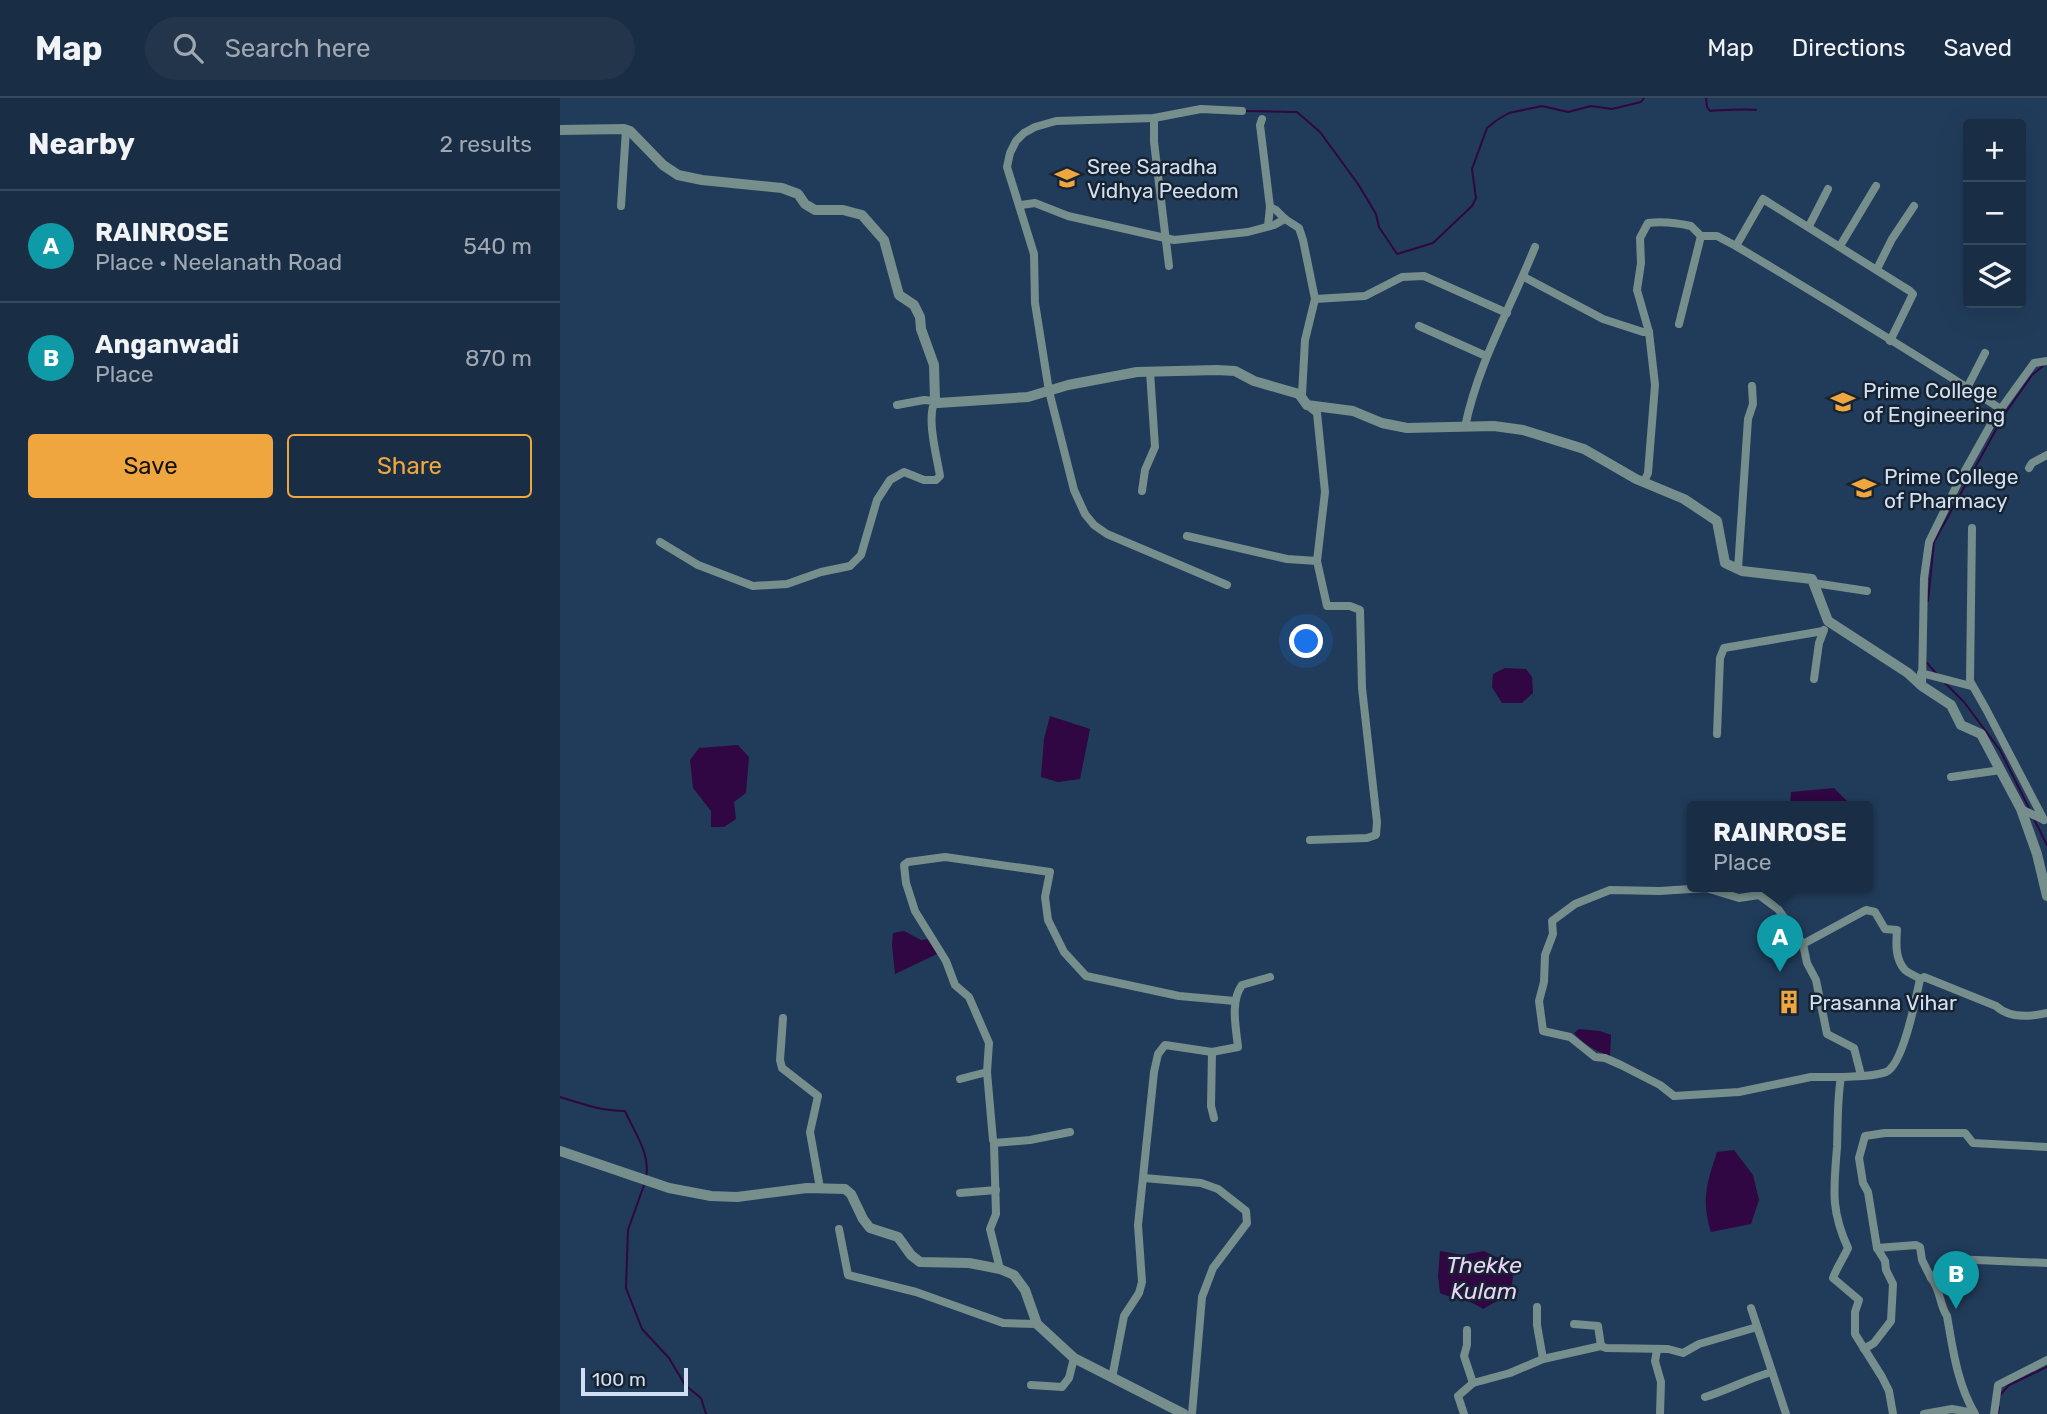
<!DOCTYPE html>
<meta charset="utf-8">
<style>
:root{--surface:#192d44;--page:#22354b;--text:#f1f3f6;--muted:#9fa8b2;--line:#37495d;--accent:#f0a63e}
body{margin:0;font-family:Rubik,sans-serif;background:var(--page);color:var(--text)}
.controls{position:absolute;right:21px;top:21px;display:grid;overflow:hidden;border-radius:7px;box-shadow:0 7px 28px #0002}
.controls button{width:63px;height:63px;display:grid;place-items:center;padding:0;border:0;border-bottom:2px solid var(--line);background:var(--surface);color:var(--text);font:35px sans-serif}
.scale{position:absolute;left:21px;bottom:18px;width:107px;box-sizing:border-box;padding-left:7px;border:4px solid #d0e0f2;border-top:0;font-size:19px;line-height:24px;white-space:nowrap;color:#d0e0f2;-webkit-text-stroke:5px #172330;paint-order:stroke}
.you{position:absolute;left:747px;top:544px;width:24px;height:24px;margin:-18px;border:5px solid #fff;border-radius:50%;background:#1a73e8;box-shadow:0 0 0 10px #1a73e833}
.badge{display:grid;place-items:center;width:46px;height:46px;border-radius:50%;background:var(--accent);color:#fff;font-size:23px;font-weight:700}
.pin{position:absolute;translate:-50% -58px;filter:drop-shadow(0 2px 4px #0008)}
.pin::after{content:'';position:absolute;top:37px;width:24px;height:21px;background:inherit;clip-path:polygon(0 0,100% 0,50% 100%)}
.popup{position:absolute;left:1127px;top:703px;width:186px;height:91px;box-sizing:border-box;display:grid;place-content:center;border-radius:7px;background:var(--surface);filter:drop-shadow(0 2px 5px #0005);font-size:23px;white-space:nowrap;color:var(--muted)}
.popup b{font-size:26px;color:var(--text)}
.popup::after{content:'';position:absolute;left:50%;top:100%;margin-left:-14px;border:14px solid transparent;border-top-color:var(--surface)}
.list{margin:0;padding:0;list-style:none}
h2{display:flex;justify-content:space-between;align-items:center;height:91px;margin:0;padding:0 28px;font-size:30px}
h2 small{font-size:23px;font-weight:400;color:var(--muted)}
.list li{display:grid;grid-template-columns:46px 1fr auto;gap:21px;align-items:center;box-sizing:border-box;height:112px;padding:0 28px;border-top:2px solid var(--line)}
.list b{display:block;font-size:26px;white-space:nowrap}
.list p{margin:0;font-size:23px;white-space:nowrap;color:var(--muted)}
.list em{font-size:23px;font-style:normal;color:var(--muted)}
.actions{display:flex;gap:14px;padding:21px 28px}
.actions a{flex:1;padding:16px 0;border:2px solid var(--accent);border-radius:7px;text-align:center;font-size:24px;color:var(--accent)}
.actions .main{background:var(--accent);color:#111}
.icon{flex:none;width:38px;height:38px;fill:none;stroke:currentColor;stroke-width:2;stroke-linecap:round;stroke-linejoin:round}
.map{position:relative;flex:none;width:1487px;height:1316px;overflow:hidden}
header{display:flex;align-items:center;gap:42px;box-sizing:border-box;height:98px;padding:0 35px;background:var(--surface);border-bottom:2px solid var(--line)}
header strong{font-size:33px}
nav{display:flex;gap:38px;margin-inline-start:auto;font-size:24px}
.search{width:490px;height:63px;background:var(--page);display:flex;align-items:center;gap:18px;box-sizing:border-box;padding:0 24px;border-radius:38px;color:var(--muted);font-size:26px}
main{display:flex}
aside{flex:1;background:var(--surface)}
.map>svg:first-child{display:block}
.water{fill:#300643}
.lines{fill:none;stroke-linecap:round;stroke-linejoin:round}
.stream{stroke:#300643;stroke-width:2}
.minor{stroke:#768e8c;stroke-width:8}
.tertiary{stroke:#768e8c;stroke-width:10}
.labels{text-anchor:middle;dominant-baseline:central;stroke-width:5;stroke-linejoin:round;paint-order:stroke}
.poi-label{font-size:21px;fill:#d0e0f2;stroke:#172330;text-anchor:start}
.water-label{font-size:23px;font-style:italic;fill:#ead4f9;stroke:#172330}
</style>
<header>
<strong>Map</strong>
<div class="search"><svg class="icon" aria-label="search" viewBox="0 0 24 24"><circle cx="10" cy="10" r="6"/><path d="M15 15l6 6"/></svg>Search here</div>
<nav><a>Map</a><a>Directions</a><a>Saved</a></nav>
</header>
<main>
<aside>
<h2>Nearby<small>2 results</small></h2>
<ul class="list">
<li><span class="badge" style="background:#0f9aa8">A</span><div><b>RAINROSE</b><p>Place · Neelanath Road</p></div><em>540 m</em></li>
<li><span class="badge" style="background:#0f9aa8">B</span><div><b>Anganwadi</b><p>Place</p></div><em>870 m</em></li>
</ul>
<div class="actions"><a class="main">Save</a><a>Share</a></div>
</aside>
<div class="map">
<svg width="1487" height="1316" viewBox="0 0 1487 1316">
<rect width="100%" height="100%" fill="#213c5a"/>
<g class="water">
<path d="M945 570 966 571 972 579 973 595 962 605H942L932 589 933 576Z"/>
<path d="M490 618 530 631 520 681 498 684 481 679 484 641Z"/>
<path d="M178 647 189 659 186 695 174 704 176 721 164 729H151V713L133 690 130 662 139 650Z"/>
<path d="M1274 690 1292 708H1230L1231 694Z"/>
<path d="M344 833 361 842 370 841 379 855 335 876 332 847 333 835Z"/>
<path d="M1019 931 1040 933 1051 937 1050 958C1036 953 1024 947 1014 935Z"/>
<path d="M1174 1052 1193 1077 1199 1102 1191 1126 1151 1134C1141 1101 1147 1085 1157 1054Z"/>
<path d="M880 1153 903 1157 924 1153 936 1159 949 1160 953 1178 951 1195 923 1211C907 1200 896 1202 880 1195L878 1178Z"/>
</g>
<g class="lines">
<g class="stream">
<path d="M1146 0 1147 9 1150 13C1158 12 1188 11 1196 12"/>
<path d="M684 13 737 14 760 34 798 86 816 116 819 129 837 156 873 145 912 108 916 100 912 71 927 30 937 22 949 15 982 8 1008 14 1031 8 1052 11 1081 4 1084 0"/>
<path d="M1368 503 1374 444 1444 317 1472 277 1483 268"/>
<path d="M1366 564 1376 575"/>
<path d="M1385 585 1404 604 1440 652 1469 710"/>
<path d="M1474 721 1487 747"/>
<path d="M0 999C22 1006 42 1013 65 1013 74 1034 91 1056 86 1079"/>
<path d="M84 1087 68 1132 66 1190 82 1231 109 1260 125 1287 141 1300 146 1316"/>
<path d="M1440 1297 1449 1287 1487 1269"/>
<path d="M1438 1316 1439 1309"/>
</g>
<g class="minor">
<path d="M594 20V44L609 168"/>
<path d="M702 21 700 27 710 109 708 128"/>
<path d="M461 107 475 105 508 118 614 142 688 134 714 127 725 121"/>
<path d="M61 108 66 32"/>
<path d="M710 109 716 112 725 121 739 130 743 142 755 201 745 242 742 297 739 296"/>
<path d="M1249 128 1268 91"/>
<path d="M1280 148 1316 88"/>
<path d="M1317 171 1332 141 1354 108"/>
<path d="M964 179 1043 221 1083 234H1089"/>
<path d="M755 201 805 198 842 179 864 178 947 215"/>
<path d="M1119 226 1141 138H1157L1176 148"/>
<path d="M859 228 926 258"/>
<path d="M1330 243 1353 196 1350 193 1203 101 1176 148C1265 201 1353 255 1441 311"/>
<path d="M1407 290 1425 255"/>
<path d="M747 307 757 315 765 394 757 463 767 508H790L800 512 802 590 817 724 816 737 807 740 750 742"/>
<path d="M905 329C918 265 951 209 975 149"/>
<path d="M1469 370 1472 365 1487 357"/>
<path d="M1084 384 1088 375 1095 287 1089 234 1077 192 1081 165 1080 140 1088 125C1102 123 1118 125 1131 128L1141 138"/>
<path d="M582 393 585 372 595 349 590 274"/>
<path d="M1412 430 1410 583 1426 611 1484 722"/>
<path d="M627 438 727 461 757 463"/>
<path d="M100 444 138 467 193 488 227 486 261 474 290 468 301 457 317 402 330 382 344 374 364 382H376L380 378C377 359 366 320 375 303L364 302 337 307"/>
<path d="M1178 471 1188 321 1193 306 1192 288"/>
<path d="M1254 485 1307 493"/>
<path d="M667 487 547 436 534 427 525 416 514 392 489 293 475 205 474 156 447 69 450 55 456 43 464 35 475 29 496 23 594 20 641 11 682 13"/>
<path d="M1361 575 1411 588"/>
<path d="M1254 581 1259 545 1264 532"/>
<path d="M1362 588 1364 480 1369 444 1397 387 1435 319 1474 265 1487 263"/>
<path d="M1157 636 1160 560 1164 550 1263 533"/>
<path d="M1391 679 1441 672"/>
<path d="M1461 711 1484 722"/>
<path d="M1243 846 1306 812 1315 814 1325 831 1337 832C1336 846 1335 861 1345 872 1349 876 1355 877 1360 881"/>
<path d="M223 920 220 962 222 970 258 998 250 1034 260 1090"/>
<path d="M652 954 651 1008 654 1020"/>
<path d="M1281 979H1251L1179 994 1114 998 1100 987 1061 967 1045 960 1035 959 1010 939 983 933 979 903 984 884 985 857 993 836 992 823 1015 806 1050 792 1100 793 1146 790 1179 800 1199 797 1218 811 1243 846 1247 865 1256 882 1267 936 1294 950 1301 977"/>
<path d="M400 981 427 974"/>
<path d="M433 1042 427 974 429 945 409 899 395 887 386 863 355 813 346 785 344 767 348 764 385 759 490 774 485 799 488 822 504 854 526 878 619 898 675 903"/>
<path d="M584 1080 641 1085 658 1091 686 1113 687 1125 653 1170 642 1199 632 1316"/>
<path d="M400 1095 436 1092"/>
<path d="M279 1131 288 1177 356 1194 443 1225 477 1226"/>
<path d="M1317 1150 1356 1147 1360 1149 1362 1162 1371 1180"/>
<path d="M440 1171 430 1131 436 1116 434 1045 470 1042 510 1034"/>
<path d="M977 1209V1227L983 1261"/>
<path d="M1191 1210 1226 1316"/>
<path d="M1014 1226 1038 1228 1041 1248 1046 1250 1108 1251 1123 1255 1139 1246 1197 1229"/>
<path d="M907 1232V1247L904 1258 913 1285"/>
<path d="M1304 1251 1314 1245 1331 1223 1333 1186 1326 1172 1325 1163 1317 1150 1308 1094 1303 1085 1299 1060 1305 1038 1325 1035H1405L1413 1045 1487 1049"/>
<path d="M1097 1252 1095 1263 1101 1284 1100 1316"/>
<path d="M552 1280 564 1218 579 1195 582 1184 578 1127 594 974 598 956 605 947 652 954 678 949C676 930 670 903 682 887L710 879"/>
<path d="M471 1287 502 1289 509 1280 514 1260"/>
<path d="M1145 1299C1168 1292 1189 1280 1212 1274"/>
<path d="M904 1316 898 1298 913 1285 950 1275 983 1261 1041 1248"/>
<path d="M1333 1316 1329 1293 1322 1279 1295 1236V1214L1299 1202 1273 1180C1277 1169 1283 1161 1288 1150 1270 1111 1274 1090 1277 1049 1278 1026 1277 1003 1281 979 1295 978 1313 979 1326 974 1343 967 1356 900 1360 881L1364 879 1436 908C1449 920 1470 919 1487 915"/>
<path d="M1364 1316 1392 1311 1414 1315"/>
<path d="M1415 1316C1397 1285 1393 1252 1387 1218 1379 1206 1381 1192 1371 1180L1393 1161 1487 1165"/>
<path d="M1434 1316 1438 1287 1487 1262"/>
</g>
<g class="tertiary">
<path d="M0 32 64 31 70 33 103 67 118 77 142 82 222 90 238 96 245 106 255 112H283L302 117 324 142 339 197 354 207 360 219 361 231 374 267 375 303 378 305 468 299 508 287 577 274 657 272 675 273 694 283 739 296 747 307 793 313 822 325 847 330 934 328 963 332 1024 351 1076 381 1124 401 1157 423 1165 465 1182 473 1252 481 1268 523 1348 575 1362 588 1391 607 1401 627 1421 636 1461 711 1477 756 1487 798"/>
<path d="M0 1053 109 1090 151 1098 177 1099 247 1090 285 1091 291 1096 303 1121 310 1130 338 1139 351 1157 360 1164 409 1165 440 1171 454 1177 465 1192 477 1226 514 1260 624 1316"/>
</g>
</g>
<defs>
<g id="school-bare" transform="scale(1.89)"><path d="M0-5L7-2L0 1L-7-2ZM-4 1L0 2.5L4 1V4Q0 6-4 4Z" fill="#f0a63e" stroke="#172330" stroke-width="2.5" paint-order="stroke"/></g>
<g id="university-bare" transform="scale(1.89)"><path d="M0-5L7-2L0 1L-7-2ZM-4 1L0 2.5L4 1V4Q0 6-4 4Z" fill="#f0a63e" stroke="#172330" stroke-width="2.5" paint-order="stroke"/></g>
<g id="building-bare" transform="scale(1.89)"><path d="M-4-6H4V6H1V3H-1V6H-4ZM-2.5-4.3h1.7v1.8h-1.7ZM.8-4.3h1.7v1.8H.8ZM-2.5-1h1.7V.8h-1.7ZM.8-1h1.7V.8H.8Z" fill="#f0a63e" stroke="#172330" stroke-width="2.5" paint-order="stroke"/></g>
</defs>
<g fill-rule="evenodd">
<use href="#school-bare" x="507" y="80"/>
<use href="#university-bare" x="1283" y="304"/>
<use href="#university-bare" x="1304" y="390"/>
<use href="#building-bare" x="1229" y="904"/>
</g>
<g class="labels">
<g class="poi-label">
<text x="527" y="68">Sree Saradha<tspan x="527" dy="24">Vidhya Peedom</tspan></text>
<text x="1303" y="292">Prime College<tspan x="1303" dy="24">of Engineering</tspan></text>
<text x="1324" y="378">Prime College<tspan x="1324" dy="24">of Pharmacy</tspan></text>
<text x="1249" y="904">Prasanna Vihar</text>
</g>
<g class="water-label">
<text x="924" y="1167">Thekke<tspan x="924" dy="26">Kulam</tspan></text>
</g>
</g>
</svg>
<div class="controls">
<button>+</button>
<button>−</button>
<button><svg class="icon" aria-label="layers" viewBox="0 0 24 24"><path d="M12 4l9 5-9 5-9-5zM3 14l9 5 9-5"/></svg></button>
</div>
<div class="scale">100 m</div>
<div class="you"></div>
<div class="pin badge" style="left:1220px;top:874px;background:#0f9aa8">A</div>
<div class="popup"><b>RAINROSE</b>Place</div>
<div class="pin badge" style="left:1396px;top:1211px;background:#0f9aa8">B</div>
</div>
</main>
